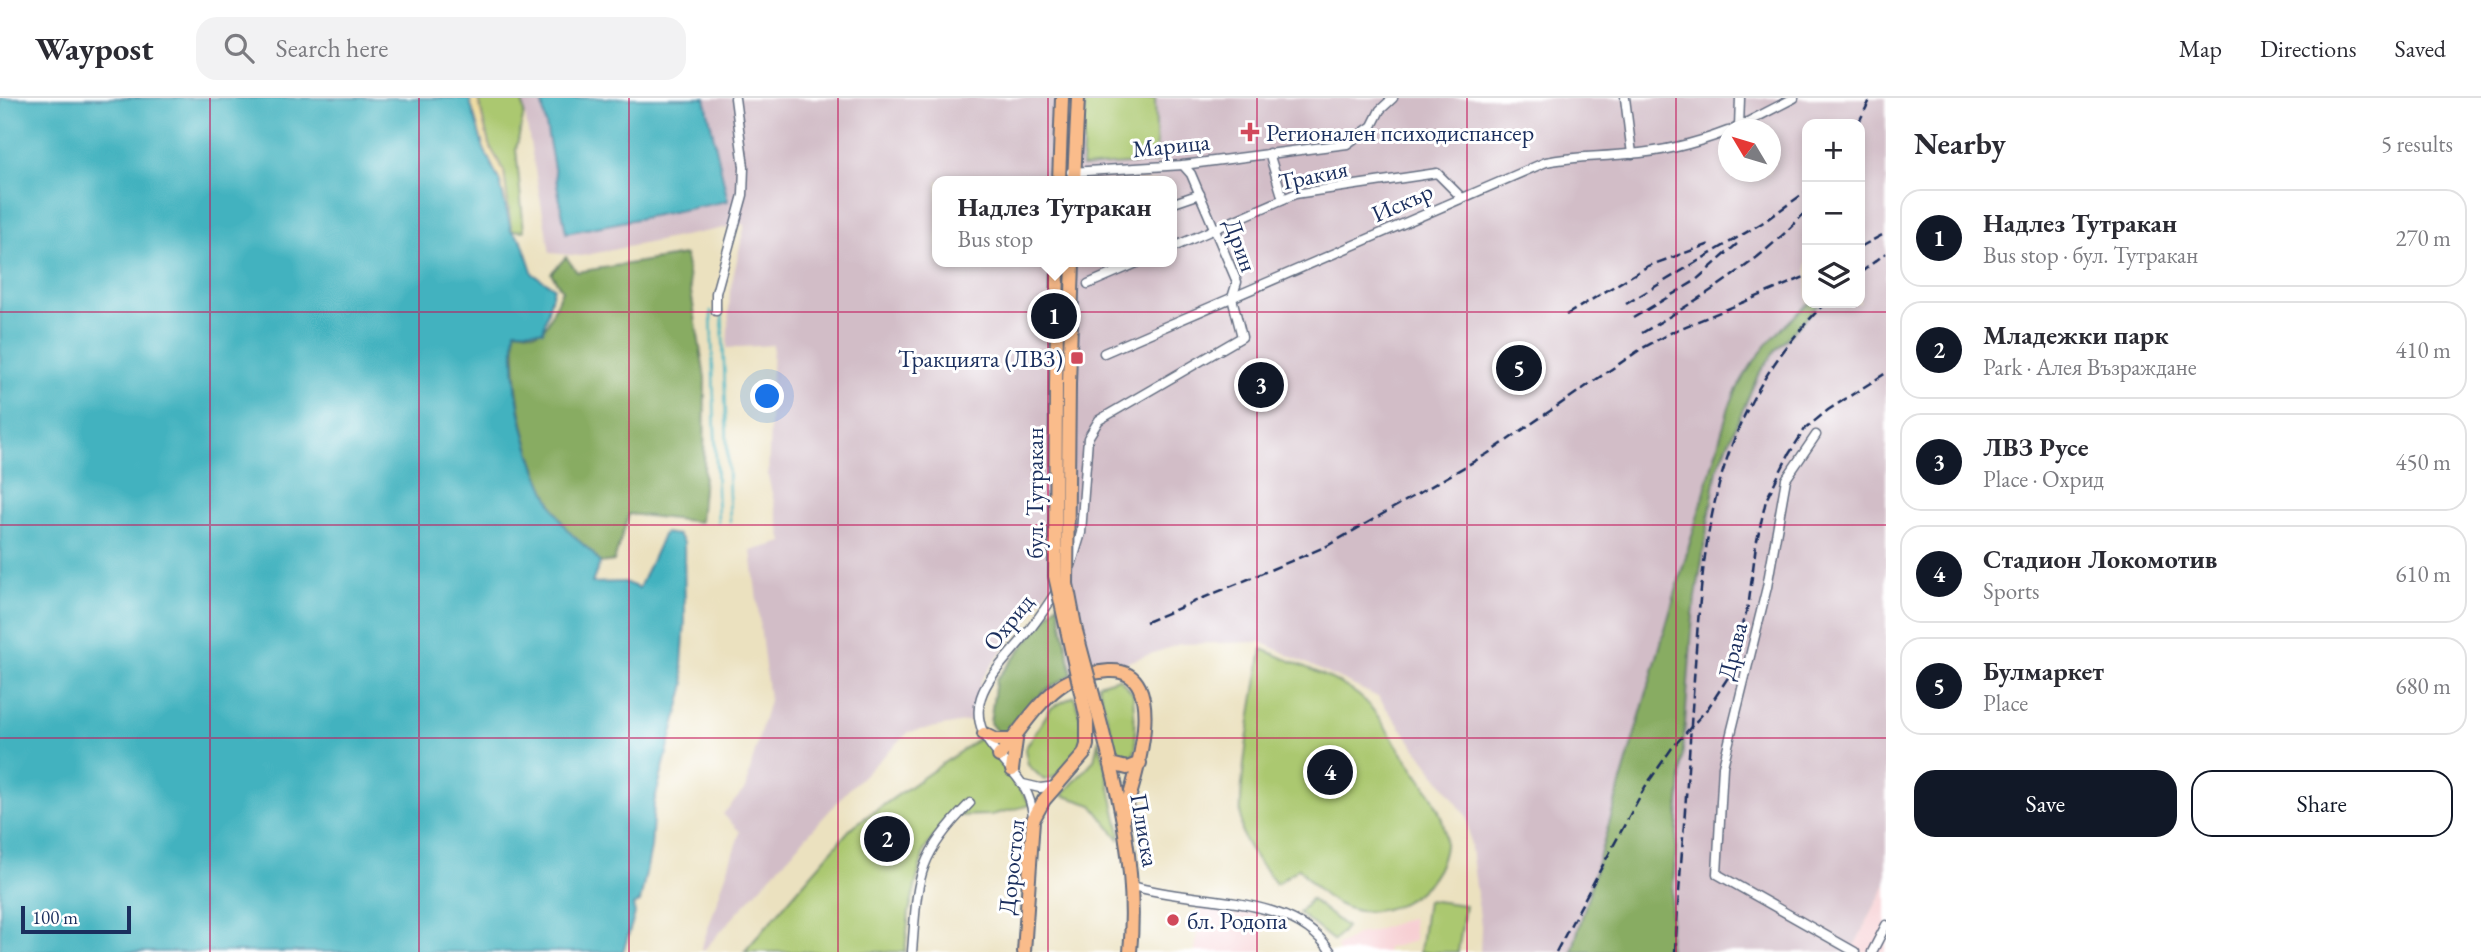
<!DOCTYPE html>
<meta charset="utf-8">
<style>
:root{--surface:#fff;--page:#f2f2f3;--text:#2b2b33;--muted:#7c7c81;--line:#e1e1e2;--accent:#111827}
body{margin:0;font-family:"EB Garamond",serif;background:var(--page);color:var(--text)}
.controls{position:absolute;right:21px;top:21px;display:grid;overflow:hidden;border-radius:14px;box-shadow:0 4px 10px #0003}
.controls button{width:63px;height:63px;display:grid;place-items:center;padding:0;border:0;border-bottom:2px solid var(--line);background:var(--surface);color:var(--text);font:35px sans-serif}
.compass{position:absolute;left:1718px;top:21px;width:63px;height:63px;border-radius:50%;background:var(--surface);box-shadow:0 4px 10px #0003;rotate:308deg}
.scale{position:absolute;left:21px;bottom:18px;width:110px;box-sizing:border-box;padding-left:7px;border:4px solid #1b2f5e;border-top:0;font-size:19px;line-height:24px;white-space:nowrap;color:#1b2f5e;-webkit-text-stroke:5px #fff;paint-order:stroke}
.you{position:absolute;left:768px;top:299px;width:24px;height:24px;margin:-18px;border:5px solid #fff;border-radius:50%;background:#1a73e8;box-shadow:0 0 0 10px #1a73e833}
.badge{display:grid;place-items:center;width:46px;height:46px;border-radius:50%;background:var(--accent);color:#fff;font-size:23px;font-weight:700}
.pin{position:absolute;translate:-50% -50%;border:4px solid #fff;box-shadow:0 2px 7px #0006}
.popup{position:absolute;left:932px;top:78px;width:245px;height:91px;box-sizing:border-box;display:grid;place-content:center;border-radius:14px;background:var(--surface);filter:drop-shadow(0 2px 5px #0005);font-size:23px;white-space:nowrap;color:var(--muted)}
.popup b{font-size:26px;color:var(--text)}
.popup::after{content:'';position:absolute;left:50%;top:100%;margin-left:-14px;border:14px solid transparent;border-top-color:var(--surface)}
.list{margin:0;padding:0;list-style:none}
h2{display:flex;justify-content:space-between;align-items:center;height:91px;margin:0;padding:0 28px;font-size:30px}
h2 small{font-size:23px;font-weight:400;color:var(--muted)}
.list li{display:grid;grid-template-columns:46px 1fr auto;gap:21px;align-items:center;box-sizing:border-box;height:98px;margin:0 14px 14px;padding:0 14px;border:2px solid var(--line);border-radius:21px}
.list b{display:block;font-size:26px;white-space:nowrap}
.list p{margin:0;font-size:23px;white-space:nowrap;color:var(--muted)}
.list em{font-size:23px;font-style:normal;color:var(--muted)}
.actions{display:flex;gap:14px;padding:21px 28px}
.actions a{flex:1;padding:16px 0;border:2px solid var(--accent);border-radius:21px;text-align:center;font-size:24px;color:var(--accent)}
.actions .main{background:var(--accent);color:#fff}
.icon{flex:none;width:38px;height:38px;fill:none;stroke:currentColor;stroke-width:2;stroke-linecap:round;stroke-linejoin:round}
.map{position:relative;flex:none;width:1886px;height:854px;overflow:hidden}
header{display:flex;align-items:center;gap:42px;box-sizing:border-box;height:98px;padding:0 35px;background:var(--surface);border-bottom:2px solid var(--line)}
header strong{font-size:33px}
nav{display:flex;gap:38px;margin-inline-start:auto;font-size:24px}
.search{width:490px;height:63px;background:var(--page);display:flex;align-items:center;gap:18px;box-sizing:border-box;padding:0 24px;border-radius:21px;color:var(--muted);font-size:26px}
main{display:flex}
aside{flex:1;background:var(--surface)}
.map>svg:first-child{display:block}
.built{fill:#f7cfd3}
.industrial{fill:#d2bdc7;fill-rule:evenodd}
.green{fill:#abc86f;stroke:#637c66;stroke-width:2}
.forest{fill:#88ac62;stroke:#526e60;stroke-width:2}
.sand{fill:#eeda9e;stroke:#84847e;stroke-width:2}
.water{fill:#43b2bf;stroke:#2f708e;stroke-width:2}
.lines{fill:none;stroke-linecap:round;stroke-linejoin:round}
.stream{stroke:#43b2bf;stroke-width:2.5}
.minor-casing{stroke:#646d80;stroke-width:11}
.primary-casing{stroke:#646d80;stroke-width:16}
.minor{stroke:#fff;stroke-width:8}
.primary{stroke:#fabc8b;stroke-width:12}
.rail{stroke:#1b2f5e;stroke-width:2.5;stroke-dasharray:10 5;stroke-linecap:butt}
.primary-bridge-casing{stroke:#646d80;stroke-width:16;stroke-linecap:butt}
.primary-bridge{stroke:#fabc8b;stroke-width:12}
.grid{fill:none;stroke:#c2185b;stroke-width:2;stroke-opacity:0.55}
.poi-dot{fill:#d1495b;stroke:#fff;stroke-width:2.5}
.labels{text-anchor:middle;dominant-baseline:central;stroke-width:6;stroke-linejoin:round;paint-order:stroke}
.poi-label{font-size:24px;fill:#1b2f5e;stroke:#fff;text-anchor:start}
.street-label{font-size:24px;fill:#1b2f5e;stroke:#fff}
</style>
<header>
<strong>Waypost</strong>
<div class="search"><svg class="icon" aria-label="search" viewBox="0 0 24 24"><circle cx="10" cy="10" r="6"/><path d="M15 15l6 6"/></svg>Search here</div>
<nav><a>Map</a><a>Directions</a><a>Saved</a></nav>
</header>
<main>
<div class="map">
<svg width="1886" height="854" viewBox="0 0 1886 854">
<rect width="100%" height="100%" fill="#fff"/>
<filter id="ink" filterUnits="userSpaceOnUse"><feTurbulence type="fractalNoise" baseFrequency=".0143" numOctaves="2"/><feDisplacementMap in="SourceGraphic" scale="14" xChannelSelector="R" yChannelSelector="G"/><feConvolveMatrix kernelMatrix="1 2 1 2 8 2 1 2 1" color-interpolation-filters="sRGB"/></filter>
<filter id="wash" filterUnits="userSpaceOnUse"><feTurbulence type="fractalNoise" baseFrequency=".00686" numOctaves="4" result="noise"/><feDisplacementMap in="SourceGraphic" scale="28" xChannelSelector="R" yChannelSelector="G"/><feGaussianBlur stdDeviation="1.57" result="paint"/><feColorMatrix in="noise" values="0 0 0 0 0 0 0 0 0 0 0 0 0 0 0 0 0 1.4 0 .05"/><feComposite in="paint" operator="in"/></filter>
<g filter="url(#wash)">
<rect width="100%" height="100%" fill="#ebe1bf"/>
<g class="built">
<path d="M1886 786V854H1851Z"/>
<path d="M1201 806 1239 810 1264 818 1262 854H1195Z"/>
<path d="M1412 819 1415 843 1387 850 1386 854H1339L1337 848 1360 835 1371 834Z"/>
</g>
<path class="industrial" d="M522 0H541L567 135 728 103 705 0H1886V786L1851 854H1480L1481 828 1467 719 1378 599 1261 544 1180 546 1119 567 1074 576 1056 481 981 582 975 622 909 634 850 690 703 853 701 851 740 734 723 716 745 691 769 602 751 453 783 444 768 378 773 247 727 250 730 193 745 126 581 158 550 155ZM1807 26H1860V205H1807ZM1728 32H1770V74H1728ZM937 83H1171V164H937Z"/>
<g class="green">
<path d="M478 0H522L524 15 516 51 524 133 511 132 504 74 489 47Z"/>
<path d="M1085 0H1155L1157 64 1082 69Z"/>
<path d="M1262 551C1292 564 1327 576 1354 594 1374 607 1387 633 1400 652 1416 675 1436 698 1443 725 1458 778 1396 827 1347 810 1326 803 1312 786 1299 770L1276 786C1266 772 1250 756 1244 741 1232 710 1256 588 1262 551Z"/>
<path d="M1119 580 1133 595 1136 649 1134 656 1121 659 1116 653 1098 586Z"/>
<path d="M1074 598C1078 611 1083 624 1082 637 1081 654 1060 680 1044 682L1028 667 1025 651 1051 610Z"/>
<path d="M981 639 1031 707 991 717 948 718 924 753 909 814 905 854H744L852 729Z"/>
<path d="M1099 641 1120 735 1119 741 1092 707 1062 697 1094 662Z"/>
<path d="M1311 801 1346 829 1334 843 1299 815Z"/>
<path d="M1427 802 1465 807 1458 854H1420Z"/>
</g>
<g class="forest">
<path d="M685 157 705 280 704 379 700 424 629 416 614 463 600 465C591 449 573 442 563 426 528 369 512 299 515 232L536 235 547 227 562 192 551 175 566 159 577 174Z"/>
<path d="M1809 205H1820L1775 253 1758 277 1717 371 1693 517 1668 854H1572L1729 309C1745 267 1776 234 1809 205Z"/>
<path d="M1058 505 1072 576 1043 594 1014 635H998L990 625 996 582Z"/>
</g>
<path class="sand" d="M469 0H478L489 47 504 73 511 132 500 84 484 51Z"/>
<g class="water">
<path d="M0 0H469L484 51 500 84 511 132 522 143 533 176 554 189 543 233 515 232C509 296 529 371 563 426 573 442 591 449 600 465L592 485 624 484 639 490 664 435 678 437 684 445 685 522 682 567 685 586 654 705 651 750 640 804 633 807 635 816 623 854H0Z"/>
<path d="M541 0H705L728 103 566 135Z"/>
</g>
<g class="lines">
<g class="stream">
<path d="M711 213 718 423"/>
<path d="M722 213 730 423"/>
</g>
</g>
</g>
<g filter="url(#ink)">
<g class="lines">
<g class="minor-casing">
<g id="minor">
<path d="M1625 0 1632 56"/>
<path d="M1739 29 1740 0"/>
<path d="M1732 32 1794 0"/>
<path d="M1269 55 1283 101"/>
<path d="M1071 74 1183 67 1347 46 1372 28 1380 12 1393 0"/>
<path d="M1171 106 1200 96"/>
<path d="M1171 150 1295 96 1437 75 1461 99"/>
<path d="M1088 186 1139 164"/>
<path d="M716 213V195L743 97 744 69 735 0"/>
<path d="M1104 255 1546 64C1574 58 1600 59 1628 56 1661 54 1697 45 1728 33"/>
<path d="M1816 337 1786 381 1767 489 1723 668 1717 776 1855 854"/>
<path d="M1071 468 1081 435 1088 340 1099 322 1242 239 1232 200 1237 184 1191 76 1183 67"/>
<path d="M1023 686 1040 690 1056 688"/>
<path d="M1033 719C1031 690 1014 676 997 655 957 610 990 579 1020 544 1034 527 1046 510 1058 491"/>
<path d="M1133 788C1193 807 1292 794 1331 854"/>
<path d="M912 854C918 780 915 761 970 705"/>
<path d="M1872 854 1886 827"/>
</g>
</g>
<g class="primary-casing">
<g id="primary">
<path d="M1059 83 1062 0"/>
<path d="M1074 83 1078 0"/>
<path d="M1069 286 1073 164"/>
<path d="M1056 287 1058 164"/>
<path d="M1099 619C1119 696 1138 774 1130 854"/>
<path d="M984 636 996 642H1012"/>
<path d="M999 658C1018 636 1035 607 1059 589 1072 579 1092 574 1109 573 1173 569 1133 689 1123 720"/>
<path d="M1111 666 1127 670 1140 665"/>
<path d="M1012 672 1016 642"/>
<path d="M1024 854 1033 722 1044 702 1084 656 1087 647V622"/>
</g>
</g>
<use href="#minor" class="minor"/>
<use href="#primary" class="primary"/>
<g class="rail">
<path d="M1858 26 1871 0"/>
<path d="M1860 149 1886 135"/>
<path d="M1860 175 1886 155"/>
<path d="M1626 206 1762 125 1807 93"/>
<path d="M1566 217 1648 168 1713 145"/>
<path d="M1633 220 1695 183 1737 146"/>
<path d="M1642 235C1702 199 1760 165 1807 112"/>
<path d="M1146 524 1327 448 1487 356 1641 251 1674 233 1807 178"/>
<path d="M1556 854 1645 689 1672 650 1708 610 1731 575 1749 503 1756 447 1766 402 1789 356 1805 331 1828 312 1886 275"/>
<path d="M1675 854C1680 773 1687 692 1692 611 1703 451 1704 327 1825 205"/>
</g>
<g class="primary-bridge-casing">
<g id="primary-bridge">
<path d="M1069 286 1067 486 1076 533 1099 619"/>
<path d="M1056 287 1055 478 1087 622"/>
</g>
</g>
<use href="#primary-bridge" class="primary-bridge"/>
</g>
</g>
<path class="grid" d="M210 0V854M419 0V854M629 0V854M838 0V854M1048 0V854M1257 0V854M1467 0V854M1676 0V854M0 214H1886M0 427H1886M0 640H1886"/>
<g class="poi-dot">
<path d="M1246.5 23.5h7v7h7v7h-7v7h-7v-7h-7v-7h7z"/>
<rect x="1070" y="253" width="14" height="14" rx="3.5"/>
<circle cx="1173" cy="822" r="7"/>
</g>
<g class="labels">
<g class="poi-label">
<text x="1266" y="34">Регионален психодиспансер</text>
<text x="1063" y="260" text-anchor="end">Тракцията (ЛВЗ)</text>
<text x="1187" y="822">бл. Родопа</text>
</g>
<g class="street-label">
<text transform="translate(1171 47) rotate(-6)">Марица</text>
<text transform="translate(1313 77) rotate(-12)">Тракия</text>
<text transform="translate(1402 104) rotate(-24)">Искър</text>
<text transform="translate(1241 147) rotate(70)">Дрин</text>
<text transform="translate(1034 395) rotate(-90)">бул. Тутракан</text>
<text transform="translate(1008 524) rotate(-51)">Охрид</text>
<text transform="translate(1732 553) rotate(-76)">Драва</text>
<text transform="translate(1145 732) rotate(80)">Плиска</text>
<text transform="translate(1011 769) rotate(-84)">Доростол</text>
</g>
</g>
</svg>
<div class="controls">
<button>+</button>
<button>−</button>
<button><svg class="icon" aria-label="layers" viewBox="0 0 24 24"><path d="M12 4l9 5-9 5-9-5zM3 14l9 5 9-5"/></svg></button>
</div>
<svg class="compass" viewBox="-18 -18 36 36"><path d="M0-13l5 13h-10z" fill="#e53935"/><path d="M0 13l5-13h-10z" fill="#7c7c81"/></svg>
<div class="scale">100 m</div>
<div class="you"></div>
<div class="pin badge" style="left:1054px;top:218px">1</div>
<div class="popup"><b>Надлез Тутракан</b>Bus stop</div>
<div class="pin badge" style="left:887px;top:741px">2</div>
<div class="pin badge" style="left:1261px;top:287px">3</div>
<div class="pin badge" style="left:1330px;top:674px">4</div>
<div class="pin badge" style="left:1519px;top:270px">5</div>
</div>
<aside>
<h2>Nearby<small>5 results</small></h2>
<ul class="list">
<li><span class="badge">1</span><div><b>Надлез Тутракан</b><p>Bus stop · бул. Тутракан</p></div><em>270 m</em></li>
<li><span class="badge">2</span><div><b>Младежки парк</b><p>Park · Алея Възраждане</p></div><em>410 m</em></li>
<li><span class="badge">3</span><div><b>ЛВЗ Русе</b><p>Place · Охрид</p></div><em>450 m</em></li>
<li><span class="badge">4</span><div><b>Стадион Локомотив</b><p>Sports</p></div><em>610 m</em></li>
<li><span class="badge">5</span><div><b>Булмаркет</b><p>Place</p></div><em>680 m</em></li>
</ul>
<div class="actions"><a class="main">Save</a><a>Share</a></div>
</aside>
</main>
